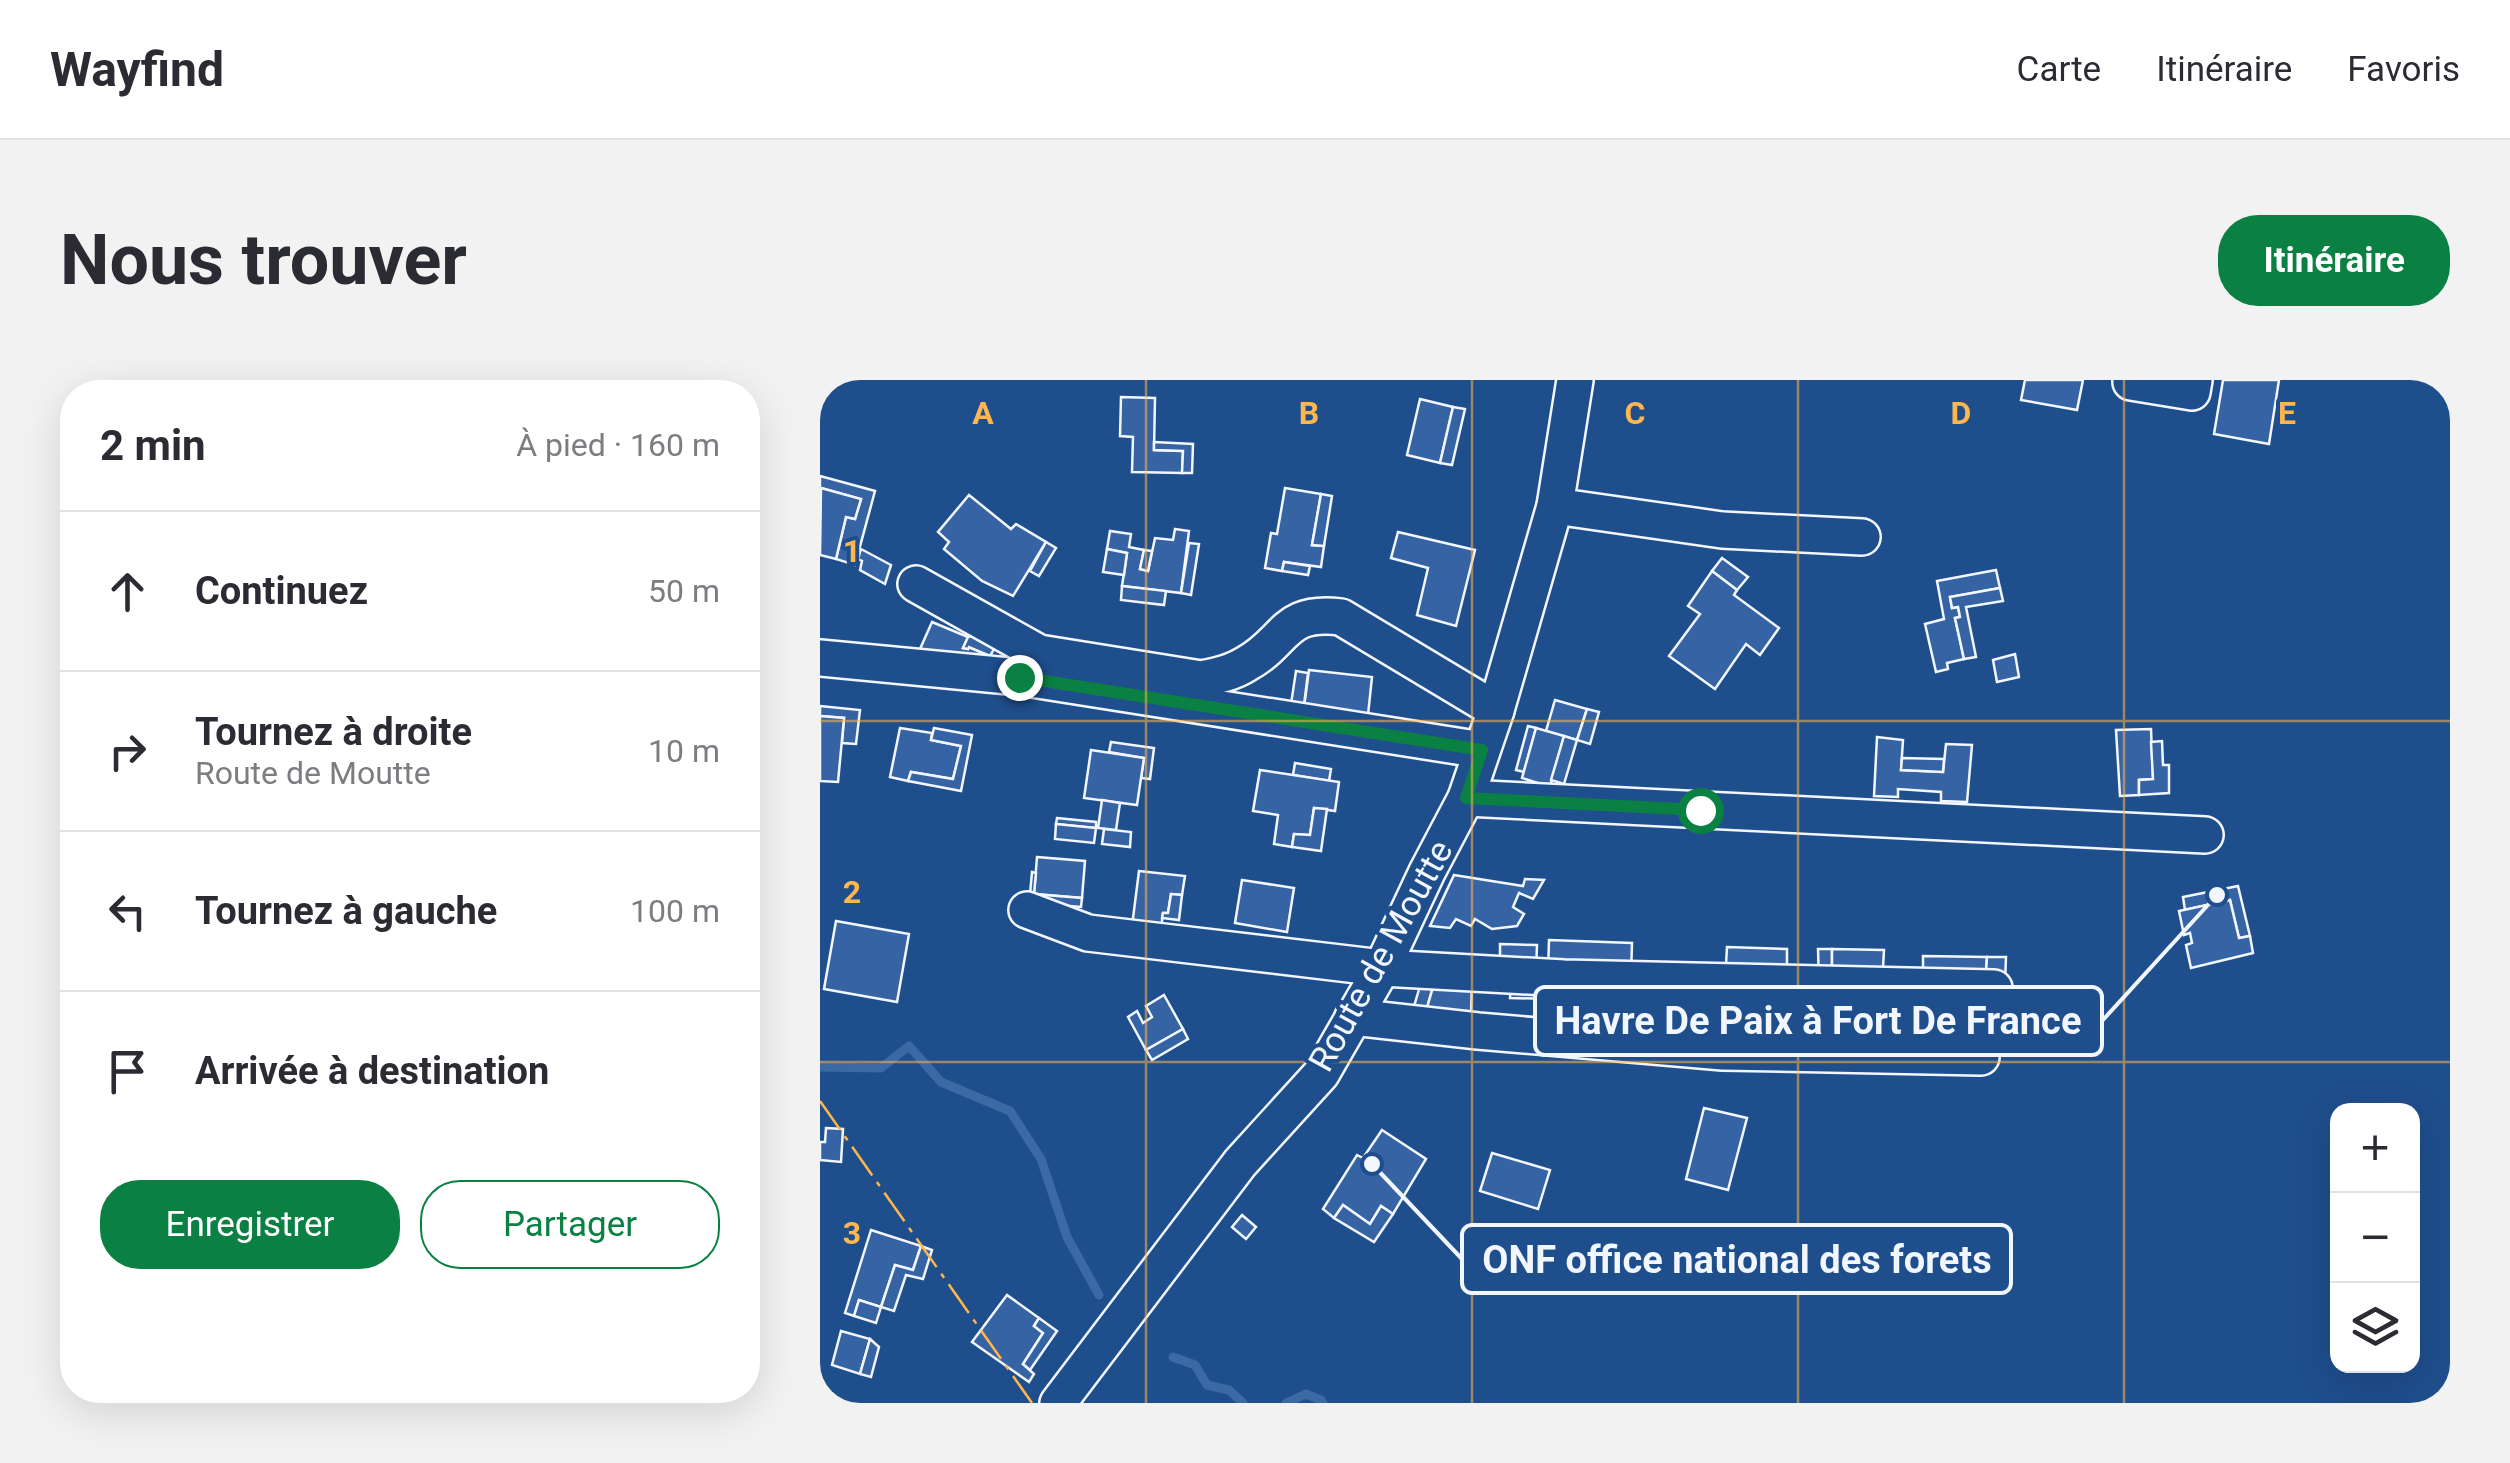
<!DOCTYPE html>
<html lang="fr">
<meta charset="utf-8">
<style>
:root{--surface:#fff;--page:#f2f2f3;--text:#2b2b33;--muted:#7c7c81;--line:#e1e1e2;--accent:#0b8043}
body{margin:0;font-family:Roboto,sans-serif;background:var(--page);color:var(--text)}
.controls{position:absolute;right:30px;bottom:30px;display:grid;overflow:hidden;border-radius:20px;box-shadow:0 10px 40px #0002}
.controls button{width:90px;height:90px;display:grid;place-items:center;padding:0;border:0;border-bottom:2px solid var(--line);background:var(--surface);color:var(--text);font:50px sans-serif}
.stop{position:absolute;width:30px;height:30px;margin:-22px;border:8px solid #0b8043;border-radius:50%;background:#fff}
.stop.end{background:#0b8043;border-color:#fff;box-shadow:0 2px 10px #0008}
.list{margin:0;padding:0;list-style:none}
h2{display:flex;justify-content:space-between;align-items:center;height:130px;margin:0;padding:0 40px;font-size:42px}
h2 small{font-size:32px;font-weight:400;color:var(--muted)}
.list li{display:grid;grid-template-columns:65px 1fr auto;gap:30px;align-items:center;box-sizing:border-box;height:160px;padding:0 40px;border-top:2px solid var(--line)}
.list b{display:block;font-size:38px;white-space:nowrap}
.list p{margin:0;font-size:32px;white-space:nowrap;color:var(--muted)}
.list em{font-size:32px;font-style:normal;color:var(--muted)}
.actions{display:flex;gap:20px;padding:30px 40px}
.actions a{flex:1;padding:22px 0;border:2px solid var(--accent);border-radius:40px;text-align:center;font-size:35px;color:var(--accent)}
.actions .main{background:var(--accent);color:#fff}
.icon{flex:none;width:55px;height:55px;fill:none;stroke:currentColor;stroke-width:2;stroke-linecap:round;stroke-linejoin:round}
.map{position:relative;flex:none;width:1630px;height:1023px;overflow:hidden;border-radius:40px}
header{display:flex;align-items:center;gap:60px;box-sizing:border-box;height:140px;padding:0 50px;background:var(--surface);border-bottom:2px solid var(--line)}
header strong{font-size:48px}
nav{display:flex;gap:55px;margin-inline-start:auto;font-size:35px}
.intro{display:flex;align-items:center;justify-content:space-between;box-sizing:border-box;height:240px;padding:0 60px}
h1{margin:0;font-size:70px}
.button{padding:25px 45px;border-radius:40px;background:var(--accent);color:#fff;font-size:35px;font-weight:700}
main{display:flex;gap:60px;padding:0 60px}
aside{flex:1;background:var(--surface);border-radius:40px;box-shadow:0 10px 40px #0002}
.map>svg:first-child{display:block}
.lines{fill:none;stroke-linecap:round;stroke-linejoin:round}
.stream{stroke:#3b69a3;stroke-width:9}
.building{fill:#3563a3;stroke:#f2f6ff;stroke-width:2.5}
.minor-casing{stroke:#f2f6ff;stroke-width:40}
.minor{stroke:#1f4e8c;stroke-width:35}
.power{stroke:#ffb74d;stroke-width:2.5;stroke-dasharray:35 8 5 8;stroke-linecap:butt}
.route{stroke:#0b8043;stroke-width:12}
.grid{fill:none;stroke:#ffb74d;stroke-width:2.5;stroke-opacity:0.55}
.labels{text-anchor:middle;dominant-baseline:central;stroke-width:8;stroke-linejoin:round;paint-order:stroke}
.street-label{font-size:35px;fill:#f2f6ff;stroke:#1f4e8c}
.grid-label{font-size:32px;text-anchor:middle;font-weight:bold;fill:#ffb74d;stroke:#1f4e8c;stroke-width:8;stroke-linejoin:round;paint-order:stroke}
.leader{fill:none;stroke:#f2f6ff;stroke-width:4}
.callout-dot{fill:#f2f6ff;stroke:#1f4e8c;stroke-width:4}
.callout{fill:#1f4e8c;stroke:#f2f6ff;stroke-width:4}
.callout-label{font-size:38px;text-anchor:middle;font-weight:bold;fill:#f2f6ff}
</style>
<header>
<strong>Wayfind</strong>
<nav><a>Carte</a><a>Itinéraire</a><a>Favoris</a></nav>
</header>
<div class="intro"><h1>Nous trouver</h1><a class="button">Itinéraire</a></div>
<main>
<aside>
<h2>2 min<small>À pied · 160 m</small></h2>
<ul class="list">
<li><svg class="icon" aria-label="ahead" viewBox="0 0 24 24"><path d="M12 20V5M6 11l6-6 6 6"/></svg><div><b>Continuez</b></div><em>50 m</em></li>
<li><svg class="icon" aria-label="right" viewBox="0 0 24 24"><path d="M7 20v-9h11M14 6l5 5-5 5"/></svg><div><b>Tournez à droite</b><p>Route de Moutte</p></div><em>10 m</em></li>
<li><svg class="icon" aria-label="left" viewBox="0 0 24 24"><path d="M17 20v-9H6M10 6l-5 5 5 5"/></svg><div><b>Tournez à gauche</b></div><em>100 m</em></li>
<li><svg class="icon" aria-label="arrive" viewBox="0 0 24 24"><path d="M6 21V4h12l-3 4 3 4H6"/></svg><div><b>Arrivée à destination</b></div></li>
</ul>
<div class="actions"><a class="main">Enregistrer</a><a>Partager</a></div>
</aside>
<div class="map">
<svg width="1630" height="1023" viewBox="0 0 1630 1023">
<rect width="100%" height="100%" fill="#1f4e8c"/>
<g class="lines">
<g class="stream">
<path d="M0 687 61 688 89 666 121 702 190 731 221 779 247 857 279 915"/>
<path d="M353 977 375 985 387 1005 409 1010 423 1023"/>
<path d="M466 1023 486 1014 501 1020 503 1023"/>
</g>
</g>
<g class="building">
<path d="M1205 0H1263L1257 30 1201 20Z"/>
<path d="M1403 0H1459L1449 64 1394 54Z"/>
<path d="M301 17 335 18 334 70 363 71 362 93 312 92 313 57 300 56Z"/>
<path d="M600 19 633 27 620 83 587 75Z"/>
<path d="M633 27 645 29 632 85 620 83Z"/>
<path d="M334 62 373 64 372 93H362L363 71 334 70Z"/>
<path d="M0 96 55 111 35 185 16 179 26 137 35 139 41 119 1 108 0 110Z"/>
<path d="M1 108 41 119 35 139 26 137 16 179 0 175Z"/>
<path d="M465 108 501 114 492 165 504 166 501 187 464 182 462 191 445 188 451 153 457 154Z"/>
<path d="M501 114 512 116 504 166 492 165Z"/>
<path d="M149 115 191 149 196 144 226 162 193 216 162 201 124 169 129 162 118 152Z"/>
<path d="M355 149 369 151 361 213 302 206 307 173 287 169 290 151 311 154 309 167 324 170 320 189 328 191 335 158 353 160Z"/>
<path d="M578 152 655 170 636 246 597 235 608 188 571 178Z"/>
<path d="M226 162 236 168 219 196 210 191Z"/>
<path d="M369 163 379 164 371 215 361 213Z"/>
<path d="M41 169 71 185 65 204 40 190 42 181 38 179Z"/>
<path d="M287 169 307 173 304 195 283 192Z"/>
<path d="M324 170 332 171 328 191 320 189Z"/>
<path d="M902 178 928 197 917 210 892 191Z"/>
<path d="M464 182 490 186 488 195 462 191Z"/>
<path d="M1176 190 1180 208 1130 217 1132 228 1138 227 1140 237 1135 238 1144 279 1127 283 1128 289 1116 292 1105 244 1124 239 1117 201Z"/>
<path d="M892 191 917 210 914 215 959 248 940 275 926 264 895 309 849 276 880 234 868 226Z"/>
<path d="M302 206 346 211 344 225 301 220Z"/>
<path d="M1180 208 1183 221 1146 227 1156 277 1144 279 1135 238 1140 237 1138 227 1132 228 1130 217Z"/>
<path d="M112 242 148 257 143 268 148 269 149 267 170 276 164 287 96 278Z"/>
<path d="M155 255 174 269 170 276 149 267 148 269 143 268 148 257Z"/>
<path d="M1195 274 1199 297 1177 302 1173 280Z"/>
<path d="M489 290 552 297 548 335 484 327Z"/>
<path d="M476 291 488 293 484 325 471 324Z"/>
<path d="M735 320 767 329 757 360 726 351Z"/>
<path d="M0 326 40 330 36 364 22 363 24 338 0 336Z"/>
<path d="M767 329 779 332 770 364 757 360Z"/>
<path d="M0 336 24 338 18 402 0 401Z"/>
<path d="M708 346 716 348 704 392 696 390Z"/>
<path d="M80 348 112 353 111 360 141 366 133 399 91 392 88 401 70 397Z"/>
<path d="M114 348 152 355 141 411 88 401 91 392 133 399 141 366 111 360Z"/>
<path d="M716 348 744 356 730 407 702 398Z"/>
<path d="M1331 349 1333 399 1319 400V415L1300 416 1296 350Z"/>
<path d="M744 356 757 360 744 404 731 400Z"/>
<path d="M1057 357 1083 360 1081 390 1123 392 1126 364 1152 365 1147 422 1121 421V412L1078 409V417L1054 416Z"/>
<path d="M1342 361 1343 385H1349V413L1319 415V400L1333 399 1331 362Z"/>
<path d="M291 362 334 368 330 399 321 398 324 378 289 372Z"/>
<path d="M271 370 324 378 317 425 264 418Z"/>
<path d="M1082 378 1124 379 1123 392 1081 390Z"/>
<path d="M475 383 511 389 509 401 473 395Z"/>
<path d="M440 390 519 402 515 431 494 428 490 455 474 454 472 467 454 464 458 435 433 431Z"/>
<path d="M282 420 300 423 296 450 278 448Z"/>
<path d="M494 428 507 429 501 471 472 467 474 454 490 455Z"/>
<path d="M237 438 276 442V448L236 444Z"/>
<path d="M236 444 276 448 274 463 235 459Z"/>
<path d="M284 449 311 452 310 467 282 464Z"/>
<path d="M217 477 265 481 262 518 214 514Z"/>
<path d="M319 491 365 496 362 515 351 514 348 533H343L341 549 312 546Z"/>
<path d="M212 492 216 493 214 514 262 518 261 527 214 523 210 514Z"/>
<path d="M634 495 703 506 705 499 724 500 713 519 699 513 693 527 704 534 697 546 672 549 655 539 651 546 636 539 630 548 610 546Z"/>
<path d="M422 500 474 508 467 552 415 543Z"/>
<path d="M1418 506 1430 556 1419 558 1410 520 1365 530 1363 517Z"/>
<path d="M351 514 362 515 359 540 342 538 343 533H348Z"/>
<path d="M1410 520 1419 558 1430 556 1433 573 1371 588 1366 565 1372 563 1370 553 1364 555 1359 531Z"/>
<path d="M16 541 89 554 77 622 4 609Z"/>
<path d="M729 560 812 563 811 596 728 592Z"/>
<path d="M680 564 717 565 716 592 680 590Z"/>
<path d="M907 567 967 569V590L905 602Z"/>
<path d="M998 569H1012V604H999Z"/>
<path d="M1012 569 1064 570 1063 588 1012 604Z"/>
<path d="M1103 576 1167 577 1166 594 1103 589Z"/>
<path d="M1167 577H1186L1185 604 1166 592Z"/>
<path d="M603 596 616 597 606 631 592 633Z"/>
<path d="M616 597 652 599 651 636 606 631Z"/>
<path d="M691 601 731 603 730 619 690 618Z"/>
<path d="M344 615 363 649 326 670 308 637 317 631 323 643 332 637 326 626Z"/>
<path d="M363 649 368 659 332 680 326 670Z"/>
<path d="M884 728 927 738 908 810 866 799Z"/>
<path d="M6 748 23 749 21 782 0 780V762H5Z"/>
<path d="M562 750 606 779 573 834 561 826 550 844 523 825 514 838 503 829 537 775 543 778Z"/>
<path d="M672 773 730 790 718 829 660 811Z"/>
<path d="M523 825 550 844 561 826 573 834 554 862 514 838Z"/>
<path d="M422 835 436 847 426 859 412 847Z"/>
<path d="M51 850 101 866 93 890 75 885 61 927 39 920 34 936 25 933Z"/>
<path d="M101 866 112 870 103 899 86 895 74 931 61 927 75 885 93 890Z"/>
<path d="M187 915 219 938 214 946 223 953 203 984 214 994 209 1002 152 962Z"/>
<path d="M39 920 61 927 56 943 34 936Z"/>
<path d="M219 938 237 951 210 990 203 984 223 953 214 946Z"/>
<path d="M21 951 50 959 40 994 12 985Z"/>
<path d="M50 959 59 967 51 997 40 994Z"/>
</g>
<g class="lines">
<g class="minor-casing">
<g id="minor">
<path d="M1311 0V2L1372 12 1374 0"/>
<path d="M735 126 902 150 1042 157"/>
<path d="M96 204 219 273 381 299C396 296 412 293 426 284 468 261 462 230 521 237L676 330"/>
<path d="M0 278 199 297 662 370"/>
<path d="M646 418 1385 455"/>
<path d="M207 530 268 553 562 588 744 598 1174 608"/>
<path d="M533 637 658 651 903 672 1161 677"/>
<path d="M238 1023 420 783 501 694 562 588 607 492 646 418 676 330 735 126 755 0"/>
</g>
</g>
<use href="#minor" class="minor"/>
<path class="power" d="M0 721 212 1023"/>
</g>
<g class="lines">
<path class="route" d="M199 297 662 370 646 418 880 430"/>
</g>
<path class="grid" d="M326 0V1023M652 0V1023M978 0V1023M1304 0V1023M0 341H1630M0 682H1630"/>
<g class="labels">
<g class="street-label">
<text transform="translate(561 576) rotate(-61)">Route de Moutte</text>
</g>
</g>
<g class="grid-label">
<text x="163" y="44">A</text>
<text x="489" y="44">B</text>
<text x="815" y="44">C</text>
<text x="1141" y="44">D</text>
<text x="1467" y="44">E</text>
<text x="32" y="182">1</text>
<text x="32" y="523">2</text>
<text x="32" y="864">3</text>
</g>
<path class="leader" d="M1397 515L1282 641M552 784L642 879"/>
<g class="callout-dot">
<circle cx="1397" cy="515" r="10"/>
<circle cx="552" cy="784" r="10"/>
</g>
<g class="callout">
<rect x="715" y="607" width="567" height="68" rx="10"/>
<rect x="642" y="845" width="549" height="68" rx="10"/>
</g>
<g class="callout-label">
<text x="998" y="654">Havre De Paix à Fort De France</text>
<text x="917" y="893">ONF office national des forets</text>
</g>
</svg>
<div class="controls">
<button>+</button>
<button>−</button>
<button><svg class="icon" aria-label="layers" viewBox="0 0 24 24"><path d="M12 4l9 5-9 5-9-5zM3 14l9 5 9-5"/></svg></button>
</div>
<div class="stop" style="left:880px;top:430px"></div>
<div class="stop end" style="left:199px;top:297px"></div>
</div>
</main>
